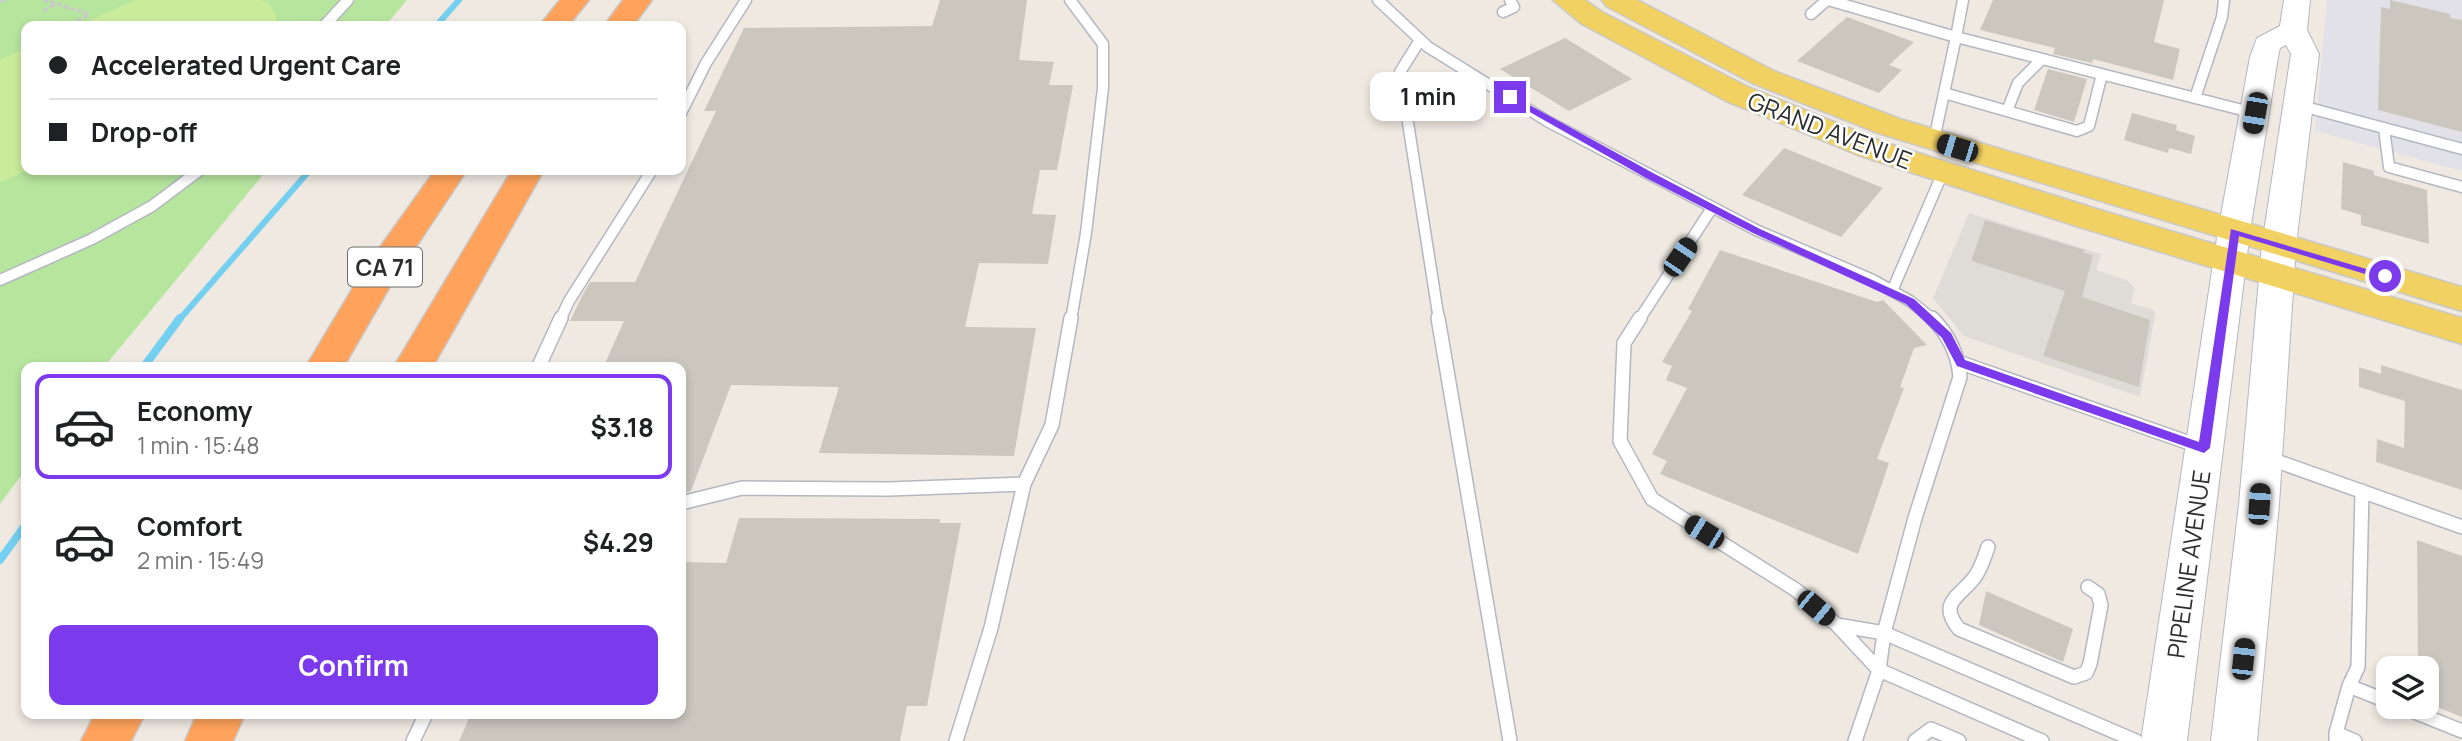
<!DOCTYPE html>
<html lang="en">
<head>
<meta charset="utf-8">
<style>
  body { margin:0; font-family:Manrope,sans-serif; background:#f6f6f6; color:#202124; height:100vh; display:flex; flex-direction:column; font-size:26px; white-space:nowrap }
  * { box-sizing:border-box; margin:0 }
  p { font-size:23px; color:#757577 }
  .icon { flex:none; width:38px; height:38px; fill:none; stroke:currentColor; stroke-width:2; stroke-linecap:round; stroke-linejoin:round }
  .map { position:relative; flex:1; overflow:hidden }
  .details { position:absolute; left:21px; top:362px; width:665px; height:357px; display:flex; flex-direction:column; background:#fff; border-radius:14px; box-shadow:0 4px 10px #0003 }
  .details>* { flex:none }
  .top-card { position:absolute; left:21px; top:21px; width:665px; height:154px; border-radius:14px; box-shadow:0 4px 10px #0003; display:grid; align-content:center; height:154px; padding:0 28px; background:#fff }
  .controls { position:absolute; left:2376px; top:656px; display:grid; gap:14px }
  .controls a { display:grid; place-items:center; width:63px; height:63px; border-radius:14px; background:#fff; box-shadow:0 4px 10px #0003; font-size:35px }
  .end { position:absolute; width:32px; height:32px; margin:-16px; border:9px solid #7c3aed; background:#fff; box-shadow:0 0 0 4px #fff }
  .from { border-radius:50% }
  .bubble { position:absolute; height:49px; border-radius:14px; background:#fff; box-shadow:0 4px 10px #0003; font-size:23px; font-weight:700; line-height:49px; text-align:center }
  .car { position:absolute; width:21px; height:42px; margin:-21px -10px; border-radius:9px; box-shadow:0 0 5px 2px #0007; background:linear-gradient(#222 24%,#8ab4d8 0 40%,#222 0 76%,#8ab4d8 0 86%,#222 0) }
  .top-card b { display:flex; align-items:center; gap:24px; height:66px; font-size:26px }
  .top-card b+b { border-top:2px solid #e0e0e0 }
  .top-card i { width:18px; height:18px; background:#202124 }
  ul { padding:12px 0 0; list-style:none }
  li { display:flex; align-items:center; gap:21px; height:105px; margin:0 14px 10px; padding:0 14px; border:4px solid transparent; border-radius:14px }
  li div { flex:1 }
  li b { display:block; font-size:26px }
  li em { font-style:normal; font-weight:700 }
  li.on { border-color:#7c3aed }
  li>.icon { width:63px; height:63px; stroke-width:1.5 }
  .button { display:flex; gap:14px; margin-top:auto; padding:14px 28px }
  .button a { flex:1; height:80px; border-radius:14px; background:#7c3aed; color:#fff; font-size:28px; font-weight:700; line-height:80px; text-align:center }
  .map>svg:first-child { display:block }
</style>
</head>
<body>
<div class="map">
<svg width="2462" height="741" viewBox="0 0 2462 741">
  <rect width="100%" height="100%" fill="#efe9e1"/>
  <path fill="#e3e1e8" d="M2327 0H2462V171L2315 131Z"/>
  <path fill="#b6e59e" d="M0 0H407L385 26H26V170H267L104 367 26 368V469L0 504Z"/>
  <path fill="#c9ec9a" d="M136 0H261L269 3 279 23 277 26H76Z
    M26 48 27 170 0 183V60Z"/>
  <path fill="#dfdcd8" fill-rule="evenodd" d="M1969 213 2101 254 2096 270 2126 280 2135 288 2131 303 2156 311 2140 397 1964 336 1933 298ZM1985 220 2085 250 2081 266 2089 269 2086 284 2050 286 1971 261Z"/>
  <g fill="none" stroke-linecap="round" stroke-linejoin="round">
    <path stroke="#75cff0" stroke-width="6" d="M436 26 459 0
      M179 320 310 170"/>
    <path stroke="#75cff0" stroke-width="8" d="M143 368 180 318
      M0 560 26 524"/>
  </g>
  <path fill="#cbc7bf" d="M940 0H1027L1019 60 1054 62 1049 85H1073L1057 170H1040L1032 214 1056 215 1048 264 979 263 965 327 1036 328 1014 456 819 453 839 387 731 385 691 491 681 494V368H603L624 321H570L582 296 590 282H635L716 111H704L744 28 932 26Z
    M1993 0H2164L2154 42 2180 49 2173 80 2093 59 2092 63 2053 54 2055 48 1980 30Z
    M2390 0 2450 14V18L2462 20V132L2378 110 2381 7 2390 9Z
    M1847 17 1914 42 1889 65 1902 70 1879 93 1797 61Z
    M1565 38 1632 79 1569 111 1500 69Z
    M2048 69 2087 79 2074 122 2034 110Z
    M2132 113 2177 125 2176 130 2195 136 2191 154 2169 148 2168 153 2124 140Z
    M1784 148 1883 188 1841 237 1742 195Z
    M2343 162 2374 171V175L2427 190 2429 244 2361 225V215L2341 209Z
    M1985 220 2085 250 2084 253 2093 255 2082 297 2150 320 2139 387 2043 356 2065 291 1971 261Z
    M1720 250 1877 302 1883 300 1927 345 1914 348 1900 387 1904 388 1877 459 1889 463 1858 554 1660 474 1667 461 1652 454 1687 388 1666 380 1672 366 1662 362 1692 311 1688 309Z
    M2381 365 2462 390V490L2376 462 2377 439 2404 448 2405 401 2359 387V367L2381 374Z
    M739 518 940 519V523H961L927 706H907L900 741H459L471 714H681V562L726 563Z
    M2417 540 2462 556V717L2427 703V668H2418Z
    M1986 591 2073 629 2063 662 1979 625Z"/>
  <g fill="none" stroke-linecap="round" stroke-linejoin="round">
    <defs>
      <path id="lane-far1" d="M1070 0 1103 44V88L1086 233 1071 320
        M1378 0 1428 47 1547 121 1756 230 1873 280 1910 301 1934 320
        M1828 0 1956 37 1934 140
        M1963 0 1956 37 2254 113
        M1503 12 1514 7 1510 0
        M1811 14 1827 0
        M324 26 348 0
        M1420 40 1400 72 1439 320
        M1944 93 2077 131 2089 126 2102 74
        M2195 98 2222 17 2224 0
        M2298 105 2462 149
        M2007 111 2018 83 2042 59
        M681 113 706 63 746 0
        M2384 128 2389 167 2462 187
        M0 280 92 239 152 206 200 170
        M1892 291 1943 172
        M560 320 569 301 652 170
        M1639 320 1712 208"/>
      <path id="lane" d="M1438 318 1510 741
        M1640 318 1624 343 1620 441 1652 499 1796 590 1837 625 1879 670 2042 741
        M1961 363 2201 447
        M538 368 561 318
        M2268 458 2462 527
        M681 503 742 488 889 489 1024 484 1052 425 1071 318
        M1988 547C1984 558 1981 569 1974 578 1958 598 1938 603 1959 629L2074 677 2086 673 2090 664 2101 605 2098 594 2088 587
        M1837 625 1884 633 2136 741
        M2349 686 2358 667 2362 491
        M2402 707 2462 731
        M2336 733 2349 686 2389 702
        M2336 740V733L2355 741
        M413 741 426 714
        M956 741 991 628 1024 484
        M1855 741 1879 670 1884 633 1915 518 1960 377C1958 353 1949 335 1932 318
        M1915 741 1931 729 1959 741"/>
      <path id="secondary" d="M2284 0H2310L2307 30 2319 54 2296 245 2279 504 2257 741H2211L2239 504 2262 245 2291 54 2286 45 2280 48 2278 57 2250 231 2187 741H2141L2218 231 2250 57 2257 38 2280 26Z"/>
      <path id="primary" d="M1553 0H1585L1602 12 1748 87 1883 142 2100 210 2462 318V344L2076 226 1861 156 1726 101 1582 24Z
        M1602 0H1637L1774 71 1900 119 2462 287V311L1878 133 1752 83 1606 6Z"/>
      <path id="highway" d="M560 0H589L568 26H539Z
        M623 0H652L633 26H604Z
        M435 170H467L392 283 343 368H305L363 271Z
        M512 170H544L432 368H393Z
        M95 714H145L131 741H81Z
        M197 714H245L233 741H185Z"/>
    </defs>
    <use href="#lane-far1" stroke="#b4b7c1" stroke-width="13"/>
    <use href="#lane" stroke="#b4b7c1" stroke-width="16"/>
    <use href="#secondary" stroke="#b4b7c1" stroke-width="2"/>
    <use href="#primary" stroke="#c9c9c9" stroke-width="3"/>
    <use href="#highway" stroke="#c9c9c9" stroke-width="3"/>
    <path stroke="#c9c9c9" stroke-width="3.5" stroke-dasharray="4.5 2.5" stroke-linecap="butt" d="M44 0 89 14 72 24
      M0 1 8 0
      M44 11 55 4"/>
    <use href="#lane-far1" stroke="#fff" stroke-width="10"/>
    <use href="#lane" stroke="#fff" stroke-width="13"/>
    <use href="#secondary" fill="#fff" fill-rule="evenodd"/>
    <use href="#primary" fill="#f2d163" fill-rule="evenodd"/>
    <use href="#highway" fill="#ffa35c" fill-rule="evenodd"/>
  </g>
  <path fill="#7c3aed" d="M1507 96H1513L1653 173 1760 229 1914 299 1951 333 1965 360 2199 442 2231 229 2390 276 2385 280 2239 236 2210 448 2204 453 1957 366 1942 338 1906 304 1753 233 1646 178 1507 99Z"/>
  <g text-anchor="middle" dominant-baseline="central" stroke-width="5" stroke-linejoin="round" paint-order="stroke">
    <rect fill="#fff" stroke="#6d6d6d" stroke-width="2" x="348" y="247.5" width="74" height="39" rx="5"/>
    <g font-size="23" font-weight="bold" fill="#2e2e2e">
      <text x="385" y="267">CA 71</text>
    </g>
    <g font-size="24" fill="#2e2e2e" stroke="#fff">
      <text transform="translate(1830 130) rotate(21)">GRAND AVENUE</text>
      <text transform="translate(2188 564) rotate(-82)">PIPELINE AVENUE</text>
    </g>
  </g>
</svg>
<div class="controls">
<a><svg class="icon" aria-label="layers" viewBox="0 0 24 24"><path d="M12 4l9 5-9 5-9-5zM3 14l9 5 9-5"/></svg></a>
</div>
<i class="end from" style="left:2385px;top:276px"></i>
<i class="end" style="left:1510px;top:97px"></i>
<div class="bubble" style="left:1370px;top:72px;width:116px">1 min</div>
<i class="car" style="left:2255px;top:113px;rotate:190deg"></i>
<i class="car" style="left:1957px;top:148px;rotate:287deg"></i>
<i class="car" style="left:1680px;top:257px;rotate:34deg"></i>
<i class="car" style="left:2259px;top:504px;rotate:4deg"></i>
<i class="car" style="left:1704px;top:532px;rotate:302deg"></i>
<i class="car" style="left:1816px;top:608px;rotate:130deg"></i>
<i class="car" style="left:2243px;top:659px;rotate:6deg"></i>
<div class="top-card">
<b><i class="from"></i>Accelerated Urgent Care</b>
<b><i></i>Drop-off</b>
</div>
<section class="details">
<ul>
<li class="on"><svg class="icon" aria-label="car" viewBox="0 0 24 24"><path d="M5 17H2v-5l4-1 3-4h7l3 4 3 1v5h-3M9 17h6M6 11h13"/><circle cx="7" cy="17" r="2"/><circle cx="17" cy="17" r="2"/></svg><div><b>Economy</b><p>1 min · 15:48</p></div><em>$3.18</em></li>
<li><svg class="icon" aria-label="car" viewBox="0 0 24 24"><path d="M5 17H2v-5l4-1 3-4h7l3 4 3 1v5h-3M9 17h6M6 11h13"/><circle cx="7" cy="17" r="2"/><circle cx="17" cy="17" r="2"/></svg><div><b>Comfort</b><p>2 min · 15:49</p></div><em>$4.29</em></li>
</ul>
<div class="button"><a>Confirm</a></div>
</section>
</div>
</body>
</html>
